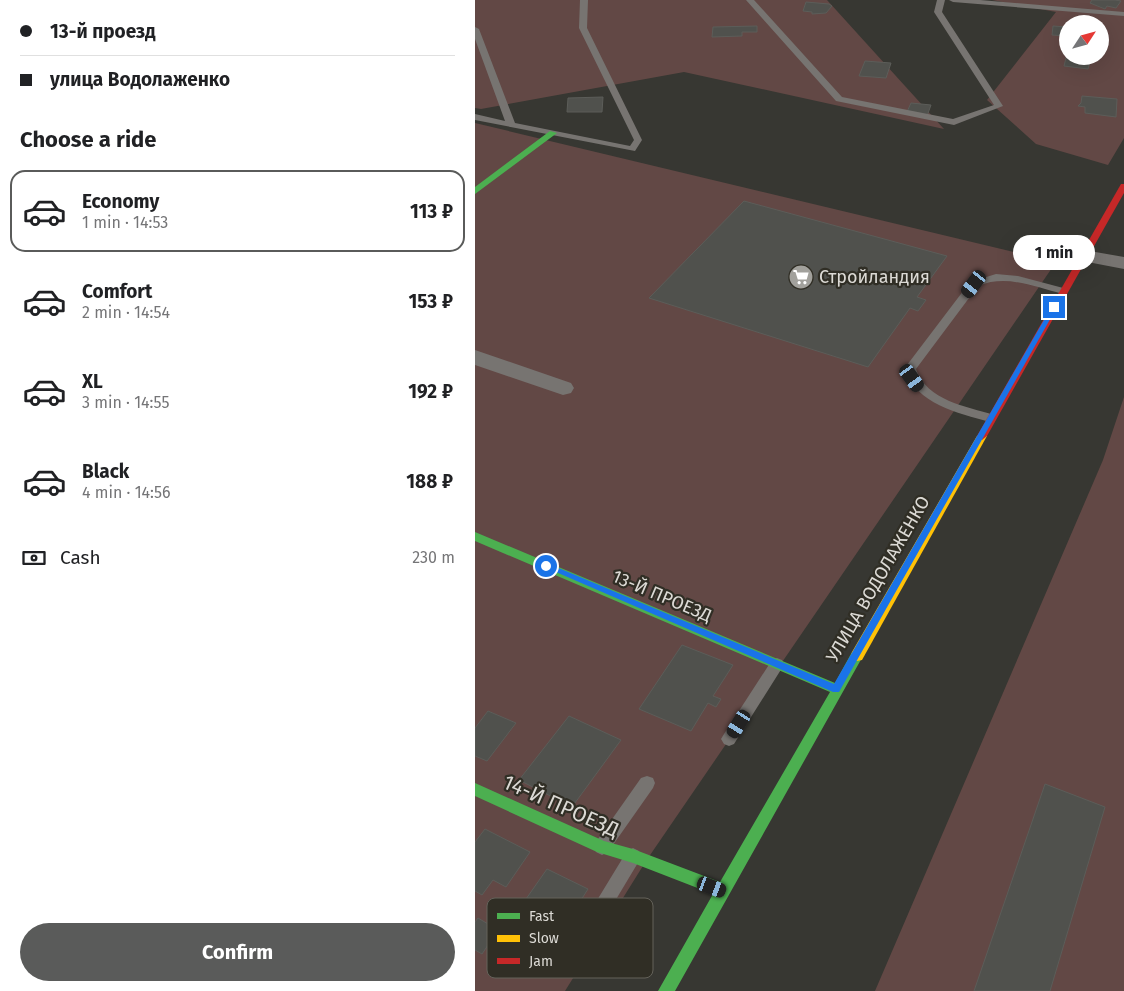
<!DOCTYPE html>
<html lang="en">
<head>
<meta charset="utf-8">
<style>
  body { margin:0; font-family:"Fira Sans",sans-serif; background:#f2f2f2; color:#202124; height:100vh; display:flex; flex-direction:column; font-size:19px; white-space:nowrap }
  * { box-sizing:border-box; margin:0 }
  p { font-size:16px; color:#757577 }
  .icon { flex:none; width:28px; height:28px; fill:none; stroke:currentColor; stroke-width:2; stroke-linecap:round; stroke-linejoin:round }
  .map { position:relative; flex:1; overflow:hidden }
  .side { display:flex; flex-direction:column; background:#fff; width:475px }
  .side>* { flex:none }
  .guide { display:grid; align-content:center; height:110px; padding:0 20px; background:#fff }
  .needle { width:32px; rotate:54deg }
  .controls { position:absolute; left:584px; top:15px; display:grid; gap:10px }
  .controls a { display:grid; place-items:center; width:50px; height:50px; border-radius:50%; background:#fff; box-shadow:0 5px 20px #0002; font-size:25px }
  .end { position:absolute; width:22px; height:22px; margin:-11px; border:6px solid #1a73e8; background:#fff; box-shadow:0 0 0 2px #fff }
  .from { border-radius:50% }
  .bubble { position:absolute; height:35px; border-radius:18px; background:#fff; box-shadow:0 5px 20px #0002; font-size:16px; font-weight:700; line-height:35px; text-align:center }
  .car { position:absolute; width:15px; height:30px; margin:-15px -8px; border-radius:6px; box-shadow:0 0 4px 1px #0007; background:linear-gradient(#222 24%,#8ab4d8 0 40%,#222 0 76%,#8ab4d8 0 86%,#222 0) }
  .guide b { display:flex; align-items:center; gap:18px; height:48px; font-size:19px }
  .guide b+b { border-top:1px solid #e0e0e0 }
  .guide i { width:12px; height:12px; background:#202124 }
  ul { padding:0; list-style:none }
  li { display:flex; align-items:center; gap:15px; height:82px; margin:0 10px 8px; padding:0 10px; border:2px solid transparent; border-radius:15px }
  li div { flex:1 }
  li b { display:block; font-size:19px }
  li em { font-style:normal; font-weight:700 }
  li.selected { border-color:#5a5b5a }
  li>.icon { width:45px; height:45px; stroke-width:1.5 }
  h2 { padding:0 20px; font-size:22px; line-height:60px }
  .pay { display:flex; align-items:center; gap:12px; height:55px; padding:0 20px; font-size:19px }
  .pay p { margin-inline-start:auto }
  .primary-button { display:flex; gap:10px; margin-top:auto; padding:10px 20px }
  .primary-button a { flex:1; height:58px; border-radius:30px; background:#5a5b5a; color:#fff; font-size:20px; font-weight:700; line-height:58px; text-align:center }
  main { display:flex; flex:1; min-height:0 }
  .map>svg:first-child { display:block }
</style>
</head>
<body>
<main>
<section class="side">
<div class="guide">
<b><i class="from"></i>13-й проезд</b>
<b><i></i>улица Водолаженко</b>
</div>
<h2>Choose a ride</h2>
<ul>
<li class="selected"><svg class="icon" aria-label="car" viewBox="0 0 24 24"><path d="M5 17H2v-5l4-1 3-4h7l3 4 3 1v5h-3M9 17h6M6 11h13"/><circle cx="7" cy="17" r="2"/><circle cx="17" cy="17" r="2"/></svg><div><b>Economy</b><p>1 min · 14:53</p></div><em>113 ₽</em></li>
<li><svg class="icon" aria-label="car" viewBox="0 0 24 24"><path d="M5 17H2v-5l4-1 3-4h7l3 4 3 1v5h-3M9 17h6M6 11h13"/><circle cx="7" cy="17" r="2"/><circle cx="17" cy="17" r="2"/></svg><div><b>Comfort</b><p>2 min · 14:54</p></div><em>153 ₽</em></li>
<li><svg class="icon" aria-label="car" viewBox="0 0 24 24"><path d="M5 17H2v-5l4-1 3-4h7l3 4 3 1v5h-3M9 17h6M6 11h13"/><circle cx="7" cy="17" r="2"/><circle cx="17" cy="17" r="2"/></svg><div><b>XL</b><p>3 min · 14:55</p></div><em>192 ₽</em></li>
<li><svg class="icon" aria-label="car" viewBox="0 0 24 24"><path d="M5 17H2v-5l4-1 3-4h7l3 4 3 1v5h-3M9 17h6M6 11h13"/><circle cx="7" cy="17" r="2"/><circle cx="17" cy="17" r="2"/></svg><div><b>Black</b><p>4 min · 14:56</p></div><em>188 ₽</em></li>
</ul>
<div class="pay"><svg class="icon" aria-label="cash" viewBox="0 0 24 24"><path d="M3 7h18v10H3z"/><circle cx="12" cy="12" r="2"/></svg>Cash<p>230 m</p></div>
<div class="primary-button"><a>Confirm</a></div>
</section>
<div class="map">
<svg width="649" height="991" viewBox="0 0 649 991">
  <rect width="100%" height="100%" fill="#373732"/>
  <path fill="#624845" fill-rule="evenodd" d="M0 0H352L469 129 209 72 6 109 0 108Z
    M517 0H649V138L633 165 561 144 512 100 581 12ZM592 24H625V56H592Z
    M0 123 581 262 171 861 90 991H0Z
    M649 397V991H400L628 460Z"/>
  <path fill="#50514d" stroke="#5c5d59" d="M617 0H640L646 1 641 8 632 6 630 9 615 3Z
    M331 2 354 4 357 6 351 13 337 14V12L328 11Z
    M282 26V32H267V36L237 37 238 27Z
    M578 26 592 27V36L577 35Z
    M591 58 615 61 613 69 589 66Z
    M390 61 416 63 411 78 384 76Z
    M607 96 642 99 641 117 610 113V107L603 106 606 103Z
    M128 97 127 112H92L93 98Z
    M436 103 456 105 452 116 431 114Z
    M269 201 472 256 442 297 451 300 443 311 435 308 393 367 174 298Z
    M207 645 258 665 238 696 246 699 241 707 233 703 216 731 164 709Z
    M13 711 41 723 12 761 0 756V728Z
    M94 716 146 740 97 807 44 780Z
    M570 784 630 807 575 991H499Z
    M10 829 55 852 31 887 18 880 7 895 0 891V842Z
    M72 869 113 889 80 941 37 919Z
    M3 918 23 930 7 954 0 950V922Z"/>
  <g fill="none" stroke-linecap="round" stroke-linejoin="round">
    <path fill="#777471" fill-rule="evenodd" d="M105 0H113L112 28 167 140 160 151 0 120V114L30 121 0 39V27L4 29 40 123 155 146 159 140 104 28Z
      M271 0H279L367 97 478 119 519 105 459 12 462 0H470L467 12 528 106 479 125 361 101Z
      M474 0H505L649 12V16L478 2Z
      M521 274 543 276 592 289 593 291 588 294C559 287 532 274 503 286L441 369C452 401 491 406 519 415L521 418 519 421 515 422C482 413 442 404 429 369L495 282Z
      M302 658 307 660 309 664 307 668 259 744 254 746 249 744 246 739 249 734 297 660Z
      M172 776 178 778 180 783 178 788 133 852 127 855 121 852 119 847 121 842 166 778Z
      M158 848 164 851 166 856 164 861 97 973 91 976 85 973 82 967 85 961 152 851Z"/>
    <path fill="#777471" fill-rule="evenodd" d="M609 250 649 257V269L602 260 599 256 602 252Z
      M0 350 96 383 99 388 96 393 88 395 0 365Z"/>
    <path fill="#4caf50" fill-rule="evenodd" d="M75 131 82 133 0 194V187Z
      M0 532 360 683 377 652 382 651 387 652 388 656 200 991H183L238 894 158 863 122 852 0 796V783L129 841 158 849 245 882 355 692 0 541Z"/>
    <path fill="#ffc107" fill-rule="evenodd" d="M507 432 512 436 387 660 382 661 377 660 376 656 377 652 502 436Z"/>
    <path fill="#c62828" fill-rule="evenodd" d="M646 184H649V193L512 436 507 440 503 439 502 436Z"/>
  </g>
  <path fill="#1a73e8" d="M577 306 582 307 364 692H358L67 566 68 564H74L359 684Z"/>
  <defs>
    <symbol id="supermarket-disc" viewBox="-11 -11 22 22"><circle r="9.5" fill="#a2a19c" stroke="#302e25"/><path d="M-6-5.5h2.5l.6 2H6L4.5 2H-2.5L-4.4-4H-6ZM-1.5 3.2a1.3 1.3 0 1 0 .1 0ZM3 3.2a1.3 1.3 0 1 0 .1 0Z" fill="#fff"/></symbol>
  </defs>
  <g fill-rule="evenodd">
    <use href="#supermarket-disc" x="312" y="263" width="28" height="28"/>
  </g>
  <g text-anchor="middle" dominant-baseline="central" stroke-width="4.5" stroke-linejoin="round" paint-order="stroke">
    <g font-size="18" fill="#dcdad5" stroke="#302e25" text-anchor="start">
      <text x="344" y="277">Стройландия</text>
    </g>
    <g font-size="18" fill="#dcdad5" stroke="#302e25">
      <text transform="translate(403 579) rotate(-60)">УЛИЦА ВОДОЛАЖЕНКО</text>
      <text transform="translate(187 596) rotate(23)">13-Й ПРОЕЗД</text>
    </g>
    <g font-size="21" fill="#dcdad5" stroke="#302e25">
      <text transform="translate(86 806) rotate(24)">14-Й ПРОЕЗД</text>
    </g>
  </g>
  <rect x="12" y="898" width="166" height="80" rx="8" fill="#302e25" stroke="#64625a" stroke-width="1"/>
  <rect x="22" y="913" width="23" height="6" fill="#4caf50"/>
  <rect x="22" y="935" width="23" height="7" fill="#ffc107"/>
  <rect x="22" y="958" width="23" height="6" fill="#c62828"/>
  <g font-size="14" fill="#dcdad5">
    <text x="54" y="921">Fast</text>
    <text x="54" y="943">Slow</text>
    <text x="54" y="966">Jam</text>
  </g>
</svg>
<div class="controls">
<a><svg class="needle" viewBox="-14 -14 28 28"><path d="M0-13l5 13h-10z" fill="#e53935"/><path d="M0 13l5-13h-10z" fill="#757577"/></svg></a>
</div>
<i class="end from" style="left:71px;top:566px"></i>
<i class="end" style="left:579px;top:307px"></i>
<div class="bubble" style="left:538px;top:235px;width:82px">1 min</div>
<i class="car" style="left:499px;top:284px;rotate:217deg"></i>
<i class="car" style="left:437px;top:378px;rotate:144deg"></i>
<i class="car" style="left:264px;top:724px;rotate:212deg"></i>
<i class="car" style="left:237px;top:887px;rotate:111deg"></i>
</div>
</main>
</body>
</html>
